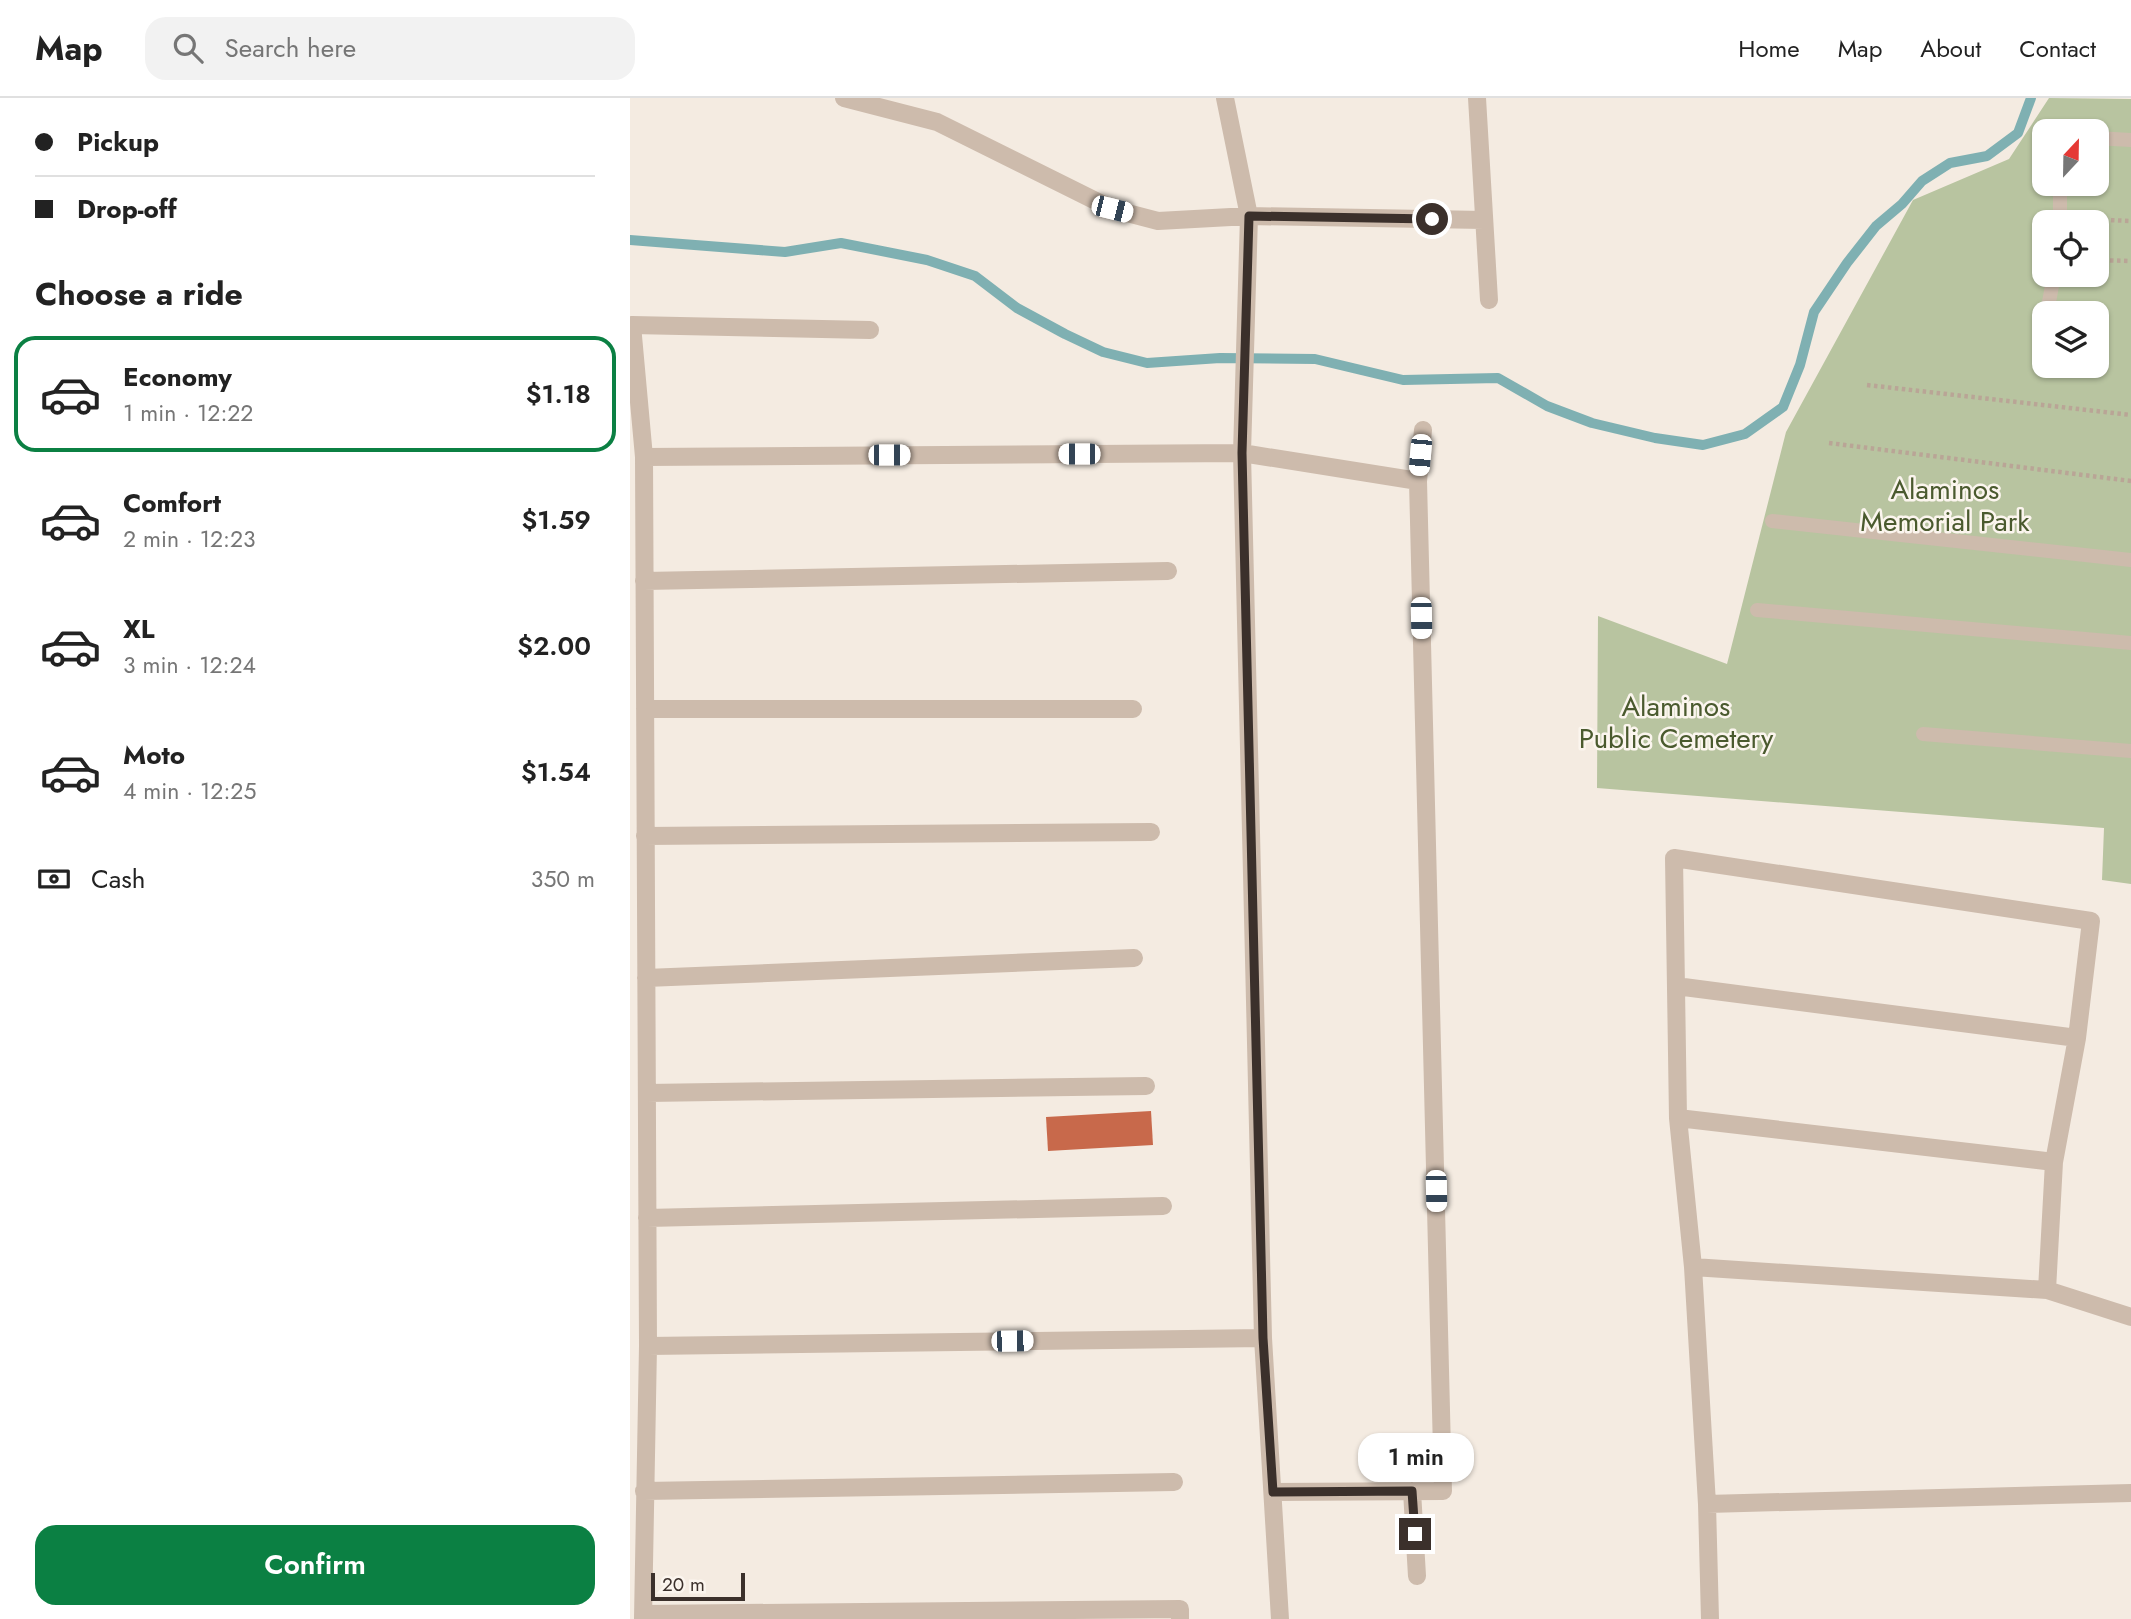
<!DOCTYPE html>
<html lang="en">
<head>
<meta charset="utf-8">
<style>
  body { margin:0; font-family:Jost,sans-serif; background:#f2f2f2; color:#222; height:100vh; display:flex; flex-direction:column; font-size:26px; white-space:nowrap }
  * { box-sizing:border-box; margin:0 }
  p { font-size:23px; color:#767676 }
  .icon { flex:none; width:38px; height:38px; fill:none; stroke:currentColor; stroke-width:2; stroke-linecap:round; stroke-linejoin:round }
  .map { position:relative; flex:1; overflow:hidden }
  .drawer { display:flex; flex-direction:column; background:#fff; width:630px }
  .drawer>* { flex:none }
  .banner { display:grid; align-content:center; height:154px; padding:0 35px; background:#fff }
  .needle { width:46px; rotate:22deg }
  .fabs { position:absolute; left:1402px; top:21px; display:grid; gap:14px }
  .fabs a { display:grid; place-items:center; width:77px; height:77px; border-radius:14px; background:#fff; box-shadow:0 2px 5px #0004; font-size:35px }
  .scale { position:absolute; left:21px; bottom:18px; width:94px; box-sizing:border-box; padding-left:7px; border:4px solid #3b302b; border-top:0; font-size:19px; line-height:24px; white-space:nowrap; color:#3b302b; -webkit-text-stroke:5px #fbf5ee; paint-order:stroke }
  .end { position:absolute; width:32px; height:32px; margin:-16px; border:9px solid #3b302b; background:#fff; box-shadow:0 0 0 4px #fff }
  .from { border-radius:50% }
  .bubble { position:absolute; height:49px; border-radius:21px; background:#fff; box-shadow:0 2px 5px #0004; font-size:23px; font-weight:600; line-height:49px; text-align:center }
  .car { position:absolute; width:21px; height:42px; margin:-21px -10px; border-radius:9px; box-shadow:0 0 5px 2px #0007; background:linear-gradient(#fff 24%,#345 0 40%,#fff 0 76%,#345 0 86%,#fff 0) }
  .banner b { display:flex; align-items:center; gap:24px; height:66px; font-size:26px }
  .banner b+b { border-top:2px solid #e0e0e0 }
  .banner i { width:18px; height:18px; background:#222 }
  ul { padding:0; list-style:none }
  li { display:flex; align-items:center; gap:21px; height:116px; margin:0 14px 10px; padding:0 21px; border:4px solid transparent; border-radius:21px }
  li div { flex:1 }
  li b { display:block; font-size:26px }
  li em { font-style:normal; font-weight:600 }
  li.selected { border-color:#0b8043 }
  li>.icon { width:63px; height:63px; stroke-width:1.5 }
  h2 { padding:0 35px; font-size:32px; line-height:84px }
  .pay { display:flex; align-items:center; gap:18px; height:77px; padding:0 35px; font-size:26px }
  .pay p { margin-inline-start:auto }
  .cta { display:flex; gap:14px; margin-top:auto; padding:14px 35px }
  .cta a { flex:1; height:80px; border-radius:21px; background:#0b8043; color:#fff; font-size:28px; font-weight:600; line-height:80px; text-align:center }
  header { display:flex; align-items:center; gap:42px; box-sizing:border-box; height:98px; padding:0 35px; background:#fff; border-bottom:2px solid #e0e0e0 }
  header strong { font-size:33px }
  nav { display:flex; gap:38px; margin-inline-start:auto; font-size:24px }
  .search { width:490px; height:63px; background:#f2f2f2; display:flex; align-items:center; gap:18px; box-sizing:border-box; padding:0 24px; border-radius:21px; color:#767676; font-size:26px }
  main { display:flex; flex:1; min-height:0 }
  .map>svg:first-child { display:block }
</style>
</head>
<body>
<header>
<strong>Map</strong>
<div class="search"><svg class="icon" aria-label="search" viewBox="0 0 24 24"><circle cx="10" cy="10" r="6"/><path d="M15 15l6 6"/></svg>Search here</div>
<nav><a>Home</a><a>Map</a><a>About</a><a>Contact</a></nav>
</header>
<main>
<section class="drawer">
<div class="banner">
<b><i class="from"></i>Pickup</b>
<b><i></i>Drop-off</b>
</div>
<h2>Choose a ride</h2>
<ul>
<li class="selected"><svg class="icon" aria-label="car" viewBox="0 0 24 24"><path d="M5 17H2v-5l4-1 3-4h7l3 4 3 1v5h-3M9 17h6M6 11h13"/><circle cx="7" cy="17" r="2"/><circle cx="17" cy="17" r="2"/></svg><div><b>Economy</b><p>1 min · 12:22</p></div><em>$1.18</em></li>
<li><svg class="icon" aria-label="car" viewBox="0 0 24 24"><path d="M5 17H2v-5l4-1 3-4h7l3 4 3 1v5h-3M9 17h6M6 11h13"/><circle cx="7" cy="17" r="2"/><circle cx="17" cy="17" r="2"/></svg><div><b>Comfort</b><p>2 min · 12:23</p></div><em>$1.59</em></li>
<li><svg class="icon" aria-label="car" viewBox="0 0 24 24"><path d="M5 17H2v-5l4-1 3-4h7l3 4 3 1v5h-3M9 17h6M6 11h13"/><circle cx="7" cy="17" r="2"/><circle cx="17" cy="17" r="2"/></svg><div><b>XL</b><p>3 min · 12:24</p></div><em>$2.00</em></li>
<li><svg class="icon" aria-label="car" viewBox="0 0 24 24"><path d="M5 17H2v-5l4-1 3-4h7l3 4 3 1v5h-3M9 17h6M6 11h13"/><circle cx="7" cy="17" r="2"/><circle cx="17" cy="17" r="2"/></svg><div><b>Moto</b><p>4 min · 12:25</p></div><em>$1.54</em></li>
</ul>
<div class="pay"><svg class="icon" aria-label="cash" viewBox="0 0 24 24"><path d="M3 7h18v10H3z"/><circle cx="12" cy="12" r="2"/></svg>Cash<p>350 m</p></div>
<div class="cta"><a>Confirm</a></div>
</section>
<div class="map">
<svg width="1501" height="1521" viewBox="0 0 1501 1521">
  <rect width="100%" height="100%" fill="#f4ebe1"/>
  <path fill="#b8c4a0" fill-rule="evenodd" d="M1419 0 1501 1V786L1472 782 1474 730 967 690 968 518 1097 566 1156 334 1283 102 1379 61ZM1414 33H1466V86H1414ZM1414 124H1466V177H1414ZM1414 215H1466V268H1414Z"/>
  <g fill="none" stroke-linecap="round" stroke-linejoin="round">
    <path stroke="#7fb0b2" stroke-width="10" d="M0 142 155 154 211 145 297 162 345 178 387 210 435 236 473 254 517 265 590 260 685 261 773 282 868 280 917 308 962 325 1025 340 1073 347 1115 336 1153 309 1170 267 1184 214 1217 165 1246 128 1272 106 1292 83 1320 65 1357 58 1388 35 1401 0"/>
  </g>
  <path fill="#c8694b" d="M521 1013 523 1047 418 1053 416 1019Z"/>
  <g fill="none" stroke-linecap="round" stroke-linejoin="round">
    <path stroke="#b9a596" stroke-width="4.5" stroke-dasharray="3.5 3.5" stroke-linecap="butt" d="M1453 121 1501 123
      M1466 162 1501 163
      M1237 287 1501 317
      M1199 345 1501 383"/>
    <path stroke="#cdbbac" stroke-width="14" d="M1466 40 1501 42
      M1430 124V86
      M1417 215 1424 177
      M1413 245 1414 237
      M1142 423 1501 462
      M1127 512 1501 545
      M1293 636 1501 653"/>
    <path stroke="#cdbbac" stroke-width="18" d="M214 0 307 24 482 111 528 123 619 118 854 122
      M595 0 619 118 612 355 633 1240 650 1521
      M847 0 859 202
      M14 359 612 355 788 383
      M14 483 538 473
      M15 611H503
      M15 738 521 734
      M16 880 504 860
      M1046 888 1447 940
      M17 995 516 988
      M1048 1020 1424 1064
      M17 1120 533 1108
      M1063 1169 1417 1192 1501 1219
      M18 1248 633 1240
      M14 1393 544 1384
      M782 1393 787 1478
      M643 1394 813 1393 788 383 793 332
      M1077 1406 1501 1395
      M13 1516 550 1511V1521
      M13 1521 18 1248 14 359 2 227 240 232
      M1080 1521 1077 1406 1063 1169 1048 1020 1044 760 1461 823 1447 940 1424 1064 1417 1192"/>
  </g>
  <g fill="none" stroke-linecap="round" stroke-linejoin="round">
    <path stroke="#3b302b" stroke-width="9" d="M785 1436 782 1393 643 1394 633 1240 612 355 619 118 802 121"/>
  </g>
  <g text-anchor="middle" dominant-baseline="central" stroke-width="5" stroke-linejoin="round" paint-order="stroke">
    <g font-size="28" fill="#4a5a2e" stroke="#fbf5ee">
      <text x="1315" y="391">Alaminos<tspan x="1315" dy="32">Memorial Park</tspan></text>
      <text x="1046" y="608">Alaminos<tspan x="1046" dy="32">Public Cemetery</tspan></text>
    </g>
  </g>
</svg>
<div class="fabs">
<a><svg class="needle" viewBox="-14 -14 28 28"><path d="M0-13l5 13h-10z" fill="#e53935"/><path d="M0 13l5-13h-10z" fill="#767676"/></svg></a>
<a><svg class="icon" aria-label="locate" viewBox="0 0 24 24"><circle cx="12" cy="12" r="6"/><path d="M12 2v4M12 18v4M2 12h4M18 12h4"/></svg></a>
<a><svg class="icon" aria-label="layers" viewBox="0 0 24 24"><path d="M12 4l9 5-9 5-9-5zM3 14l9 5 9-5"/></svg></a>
</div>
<div class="scale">20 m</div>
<i class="end from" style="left:802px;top:121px"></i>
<i class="end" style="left:785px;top:1436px"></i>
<div class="bubble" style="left:728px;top:1335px;width:116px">1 min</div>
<i class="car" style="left:482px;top:111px;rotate:104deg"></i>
<i class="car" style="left:449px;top:356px;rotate:270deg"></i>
<i class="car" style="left:259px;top:357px;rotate:90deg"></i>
<i class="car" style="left:790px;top:357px;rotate:185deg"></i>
<i class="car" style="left:791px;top:520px;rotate:179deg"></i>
<i class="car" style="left:806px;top:1093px;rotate:179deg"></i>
<i class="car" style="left:382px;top:1243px;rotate:89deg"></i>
</div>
</main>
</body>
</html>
